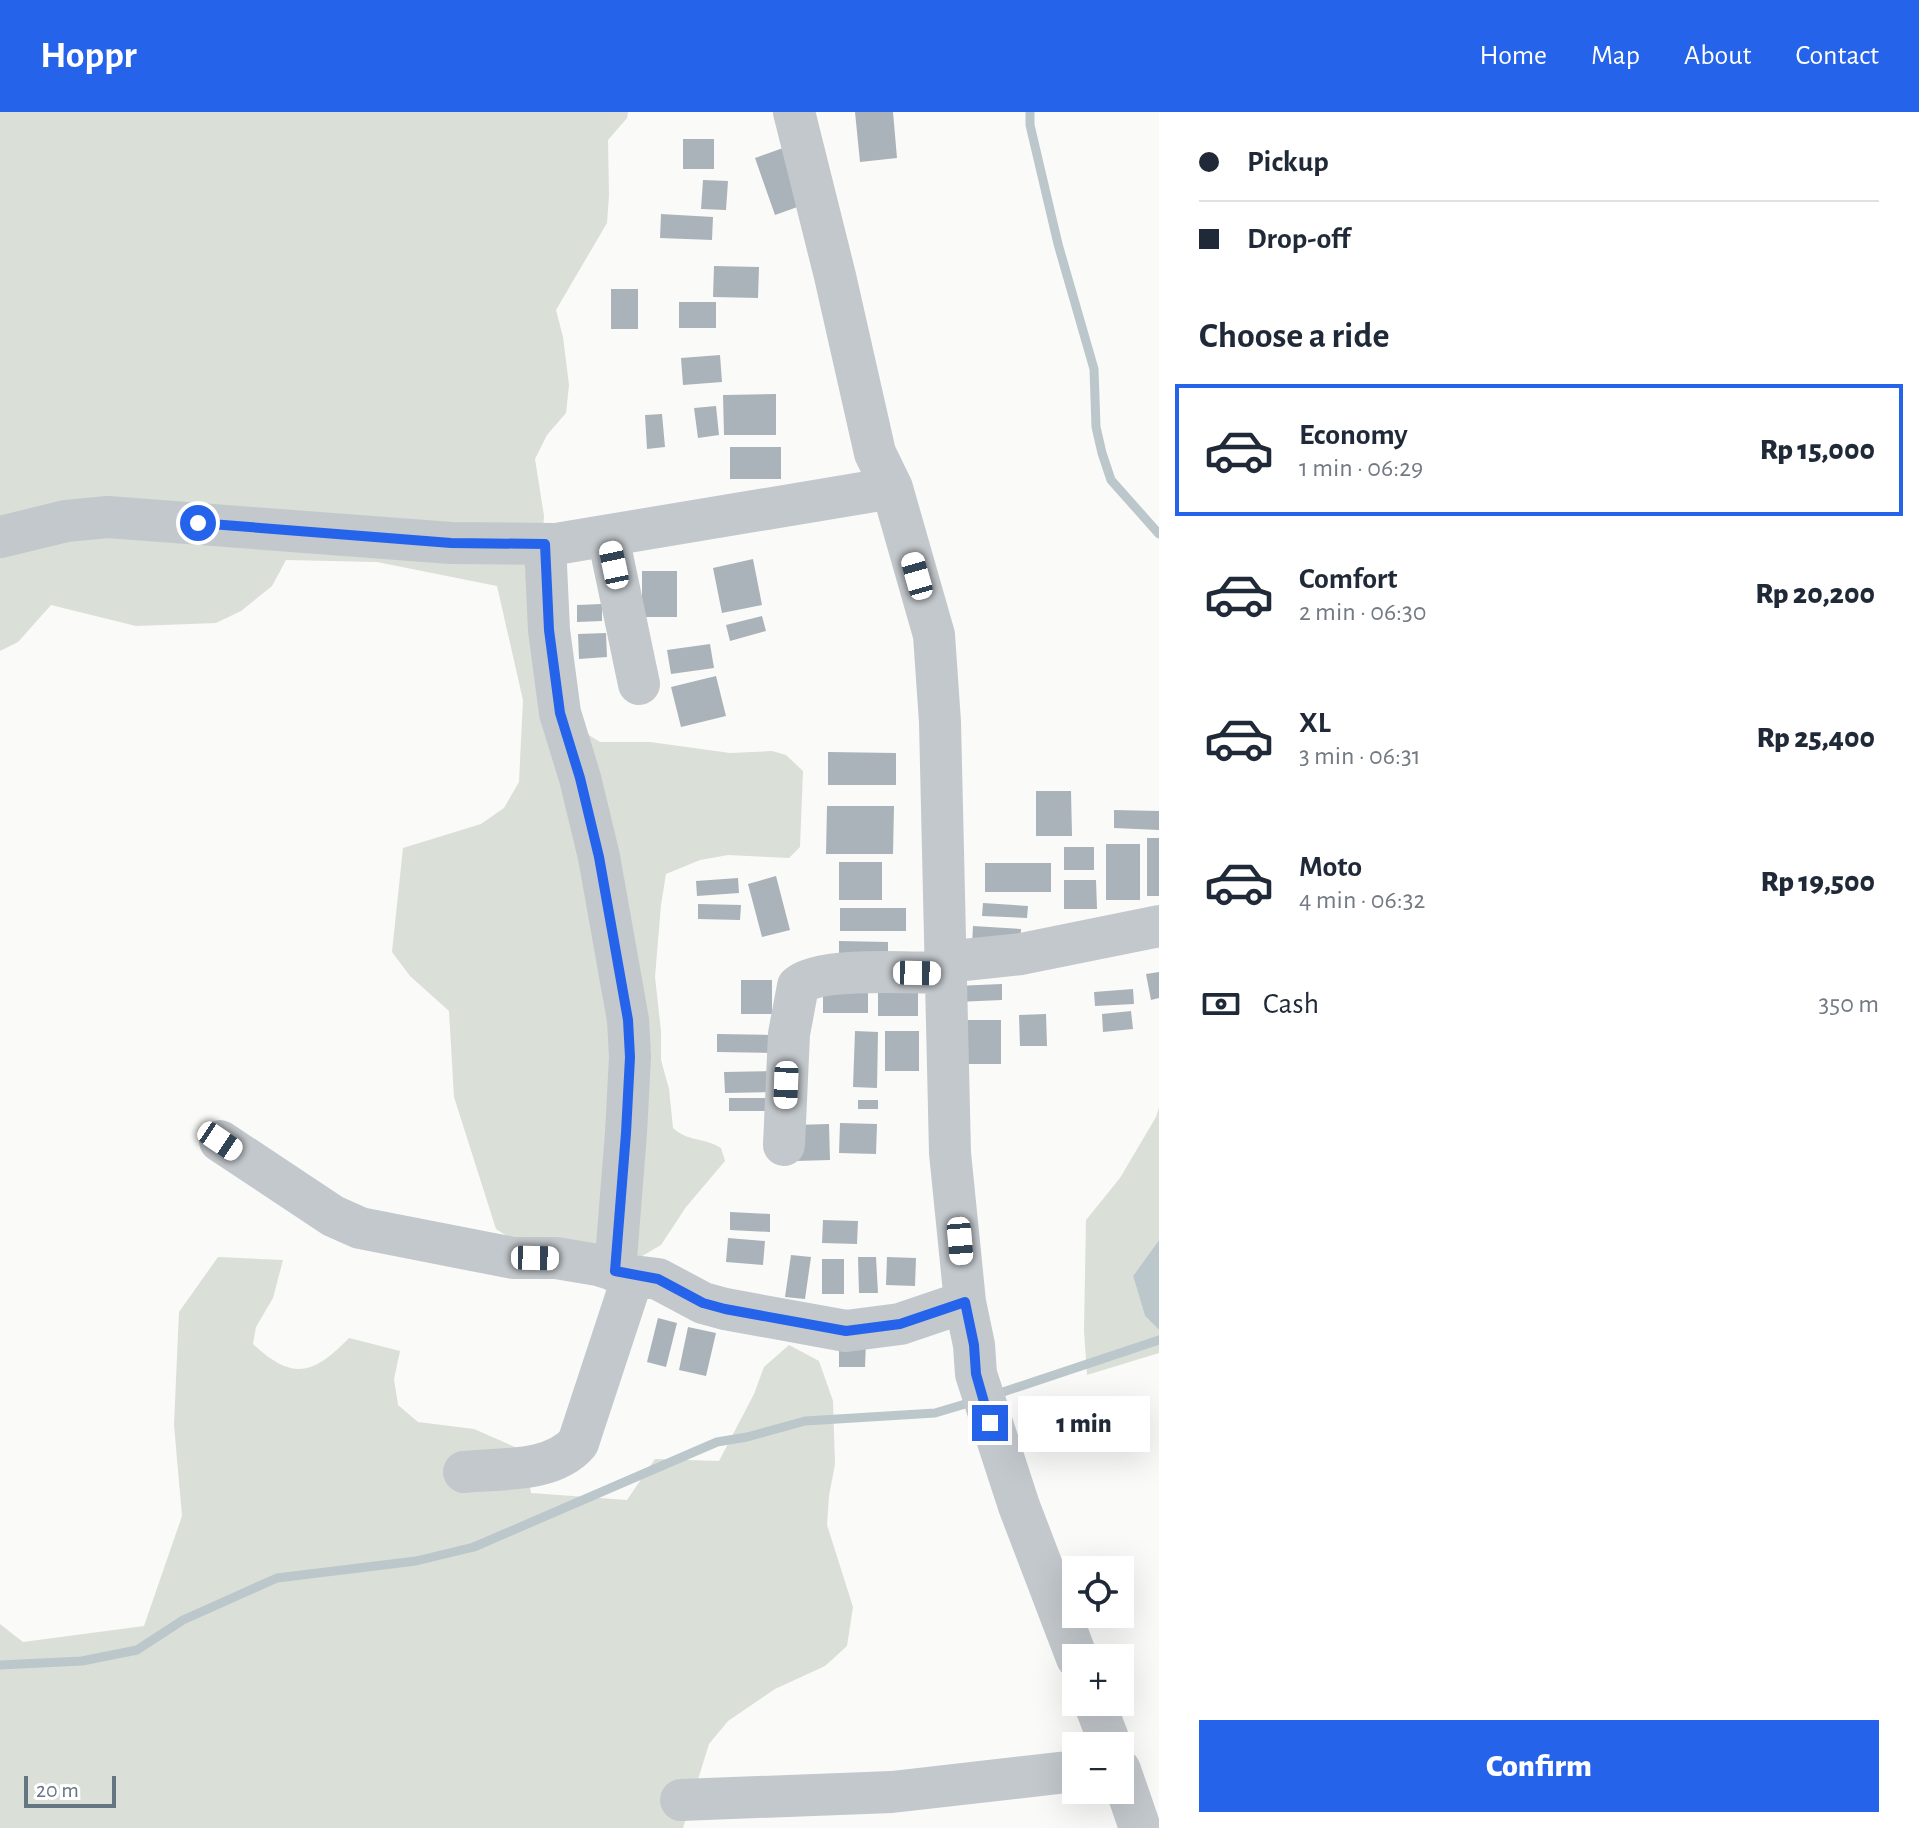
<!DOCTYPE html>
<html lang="en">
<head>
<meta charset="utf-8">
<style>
  body { margin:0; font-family:"Alegreya Sans",sans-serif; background:#f2f2f3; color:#1f2937; height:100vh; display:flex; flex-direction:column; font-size:30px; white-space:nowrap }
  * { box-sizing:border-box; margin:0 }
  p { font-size:26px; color:#747a83 }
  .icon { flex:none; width:44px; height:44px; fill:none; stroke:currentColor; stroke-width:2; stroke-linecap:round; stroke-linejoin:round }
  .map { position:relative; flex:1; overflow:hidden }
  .drawer { display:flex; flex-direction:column; background:#fff; width:760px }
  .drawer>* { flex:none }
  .guide { display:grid; align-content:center; height:176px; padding:0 40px; background:#fff }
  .controls { position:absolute; left:1062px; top:1444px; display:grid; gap:16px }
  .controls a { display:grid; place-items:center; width:72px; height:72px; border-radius:0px; background:#fff; box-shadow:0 8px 32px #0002; font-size:40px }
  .scale { position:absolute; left:24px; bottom:20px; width:92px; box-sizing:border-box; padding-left:8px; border:4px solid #657683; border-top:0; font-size:22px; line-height:28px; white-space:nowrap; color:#657683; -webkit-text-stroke:6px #fff; paint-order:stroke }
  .end { position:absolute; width:36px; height:36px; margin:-18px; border:10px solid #2563eb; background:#fff; box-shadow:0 0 0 4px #fff }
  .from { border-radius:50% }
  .bubble { position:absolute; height:56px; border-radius:0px; background:#fff; box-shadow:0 8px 32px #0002; font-size:26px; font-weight:800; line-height:56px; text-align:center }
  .car { position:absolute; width:24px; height:48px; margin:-24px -12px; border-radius:10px; box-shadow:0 0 6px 2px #0007; background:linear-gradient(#fff 24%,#345 0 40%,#fff 0 76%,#345 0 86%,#fff 0) }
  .guide b { display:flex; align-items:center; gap:28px; height:76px; font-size:30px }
  .guide b+b { border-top:2px solid #e0e1e3 }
  .guide i { width:20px; height:20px; background:#1f2937 }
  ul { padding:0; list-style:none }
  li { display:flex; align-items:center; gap:24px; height:132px; margin:0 16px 12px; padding:0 24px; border:4px solid transparent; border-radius:0px }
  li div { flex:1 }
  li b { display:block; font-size:30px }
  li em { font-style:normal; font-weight:800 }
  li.active { border-color:#2563eb }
  li>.icon { width:72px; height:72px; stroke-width:1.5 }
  h2 { padding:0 40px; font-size:36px; line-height:96px }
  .pay { display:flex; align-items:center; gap:20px; height:88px; padding:0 40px; font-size:30px }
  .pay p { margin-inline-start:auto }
  .action { display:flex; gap:16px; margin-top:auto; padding:16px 40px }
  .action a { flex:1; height:92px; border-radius:0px; background:#2563eb; color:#fff; font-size:32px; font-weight:800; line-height:92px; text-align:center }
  header { display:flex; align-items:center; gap:48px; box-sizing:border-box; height:112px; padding:0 40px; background:#2563eb; color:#fff }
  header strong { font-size:38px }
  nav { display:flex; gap:44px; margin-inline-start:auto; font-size:28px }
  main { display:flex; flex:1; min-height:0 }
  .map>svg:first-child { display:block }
</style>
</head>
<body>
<header>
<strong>Hoppr</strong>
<nav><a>Home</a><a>Map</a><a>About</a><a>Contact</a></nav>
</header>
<main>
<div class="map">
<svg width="1159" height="1716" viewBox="0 0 1159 1716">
  <rect width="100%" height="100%" fill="#fafaf8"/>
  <path fill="#dadfd7" d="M0 0H628L627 6 608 28 609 83 607 111 556 198 563 225 569 273 566 301 547 323 535 347 544 404 538 486 576 615 600 630H650L730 641 772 639 786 643 803 659 800 735 789 746 728 743 700 748 666 762 661 793 655 865 661 919V948L669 977 673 1016C688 1030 703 1025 721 1036L725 1049 686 1095 661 1133 637 1147 518 1131 496 1117 454 985 449 899 410 864 392 840 403 736 481 712 504 696 519 670 523 588 497 474 377 450 286 448 272 474 241 499 216 511 136 514 51 493 18 530 0 539Z
    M1159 996V1128L1133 1164 1145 1204 1159 1218V1241L1087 1263 1084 1218 1086 1108 1120 1066 1156 1005Z
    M218 1145 283 1148 273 1186 256 1215 253 1232C293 1269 313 1263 349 1226L400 1239 394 1267 398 1293 418 1310 474 1317 524 1339 531 1381 627 1388 655 1347 719 1349 754 1282 764 1255 789 1233 819 1249 833 1289 835 1352 829 1384 827 1413 853 1495 847 1534 825 1554 775 1577 728 1609 709 1632 683 1716H0V1512L23 1530 144 1514 182 1404 174 1313 179 1200Z"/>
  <path fill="#bbc7cb" d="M1159 1128V1218L1145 1204 1133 1164Z"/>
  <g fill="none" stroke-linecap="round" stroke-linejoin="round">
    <path stroke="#bbc7cb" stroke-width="9" d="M1030 0V13L1058 132 1094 257 1096 315 1102 341 1111 368 1159 422
      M994 1283 1159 1228
      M0 1553 82 1549 137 1538 183 1508 277 1466 416 1449 474 1435 717 1330 747 1325 805 1309 935 1301 972 1290"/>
  </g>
  <path fill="#aab3b9" d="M855 0H893L897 46 860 50Z
    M683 27H714V57H683Z
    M783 36 803 93 775 103 755 46Z
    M703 68 728 69 726 98 701 97Z
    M661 102 713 105 712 128 660 126Z
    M714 154 759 155 758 186 713 185Z
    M611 177H638V217H611Z
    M679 190H716V216H679Z
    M720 243 722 270 683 273 681 246Z
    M776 282V323H724L723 283Z
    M716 294 719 323 698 326 694 296Z
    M662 302 665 335 647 337 645 303Z
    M730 335H781V367H730Z
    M753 447 762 493 722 501 713 456Z
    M642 459H677V505H642Z
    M602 492V509L577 510V493Z
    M762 504 766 519 730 529 726 513Z
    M606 521 607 545 579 547 578 522Z
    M710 532 714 556 671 562 667 538Z
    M716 564 726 604 681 615 671 575Z
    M828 640 896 641V673H828Z
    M1036 679H1071L1072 724H1036Z
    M827 694H894L893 742H826Z
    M1114 698 1159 699V718L1114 716Z
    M1147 726H1159V784H1147Z
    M1106 732H1140V788H1106Z
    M1064 735H1094V758H1064Z
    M839 750H882V788H839Z
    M985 751H1051V780H985Z
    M776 764 790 818 762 825 748 772Z
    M738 766 739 781 697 784 696 769Z
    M1064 768H1096L1097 797H1064Z
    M983 791 1028 794 1027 806 982 804Z
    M698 792 741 793 740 808 698 807Z
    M840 796H906V819H840Z
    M973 814 1021 817 1020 836 972 833Z
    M839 829 888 830V851L839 850Z
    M1159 860V886L1151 888 1146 862Z
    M741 868H772V902H741Z
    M1002 872V888L956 890 955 874Z
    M823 875H868V901H823Z
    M1133 877 1134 892 1095 894 1094 880Z
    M878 879H918V904H878Z
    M1131 899 1133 917 1103 920 1102 902Z
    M1046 902 1047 934H1020L1019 903Z
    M961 908H1001V952H961Z
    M855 919 878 920 877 976 853 975Z
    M885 919H919V959H885Z
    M717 922 772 923V941L717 940Z
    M775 959 776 980 725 981 724 960Z
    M729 986H771V999H729Z
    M858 988H878V997H858Z
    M840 1011 877 1012 876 1042 839 1041Z
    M829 1012 830 1048 795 1049 794 1013Z
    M730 1100 770 1102V1120L730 1118Z
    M823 1108 858 1109 857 1132 822 1131Z
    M728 1126 765 1129 763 1153 726 1150Z
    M791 1143 811 1145 805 1187 785 1185Z
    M858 1145H876L878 1181H859Z
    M887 1145 916 1146 915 1174 886 1173Z
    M822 1147H844V1182H822Z
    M658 1206 677 1211 666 1255 647 1250Z
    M688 1215 716 1221 706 1264 679 1258Z
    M839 1229 866 1230 865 1255H839Z"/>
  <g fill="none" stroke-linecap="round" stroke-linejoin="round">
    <path stroke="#c3c8cc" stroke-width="42" d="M794 0 835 164 875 341 892 376 934 523 940 610 950 1041 965 1190 974 1233 976 1262 1019 1394 1077 1546
      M608 424 639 572
      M0 425 66 409 108 405 451 431 556 432 892 376
      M545 432 549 518 560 601 580 666 599 745 628 908 630 945 626 1021 615 1159
      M945 850 1021 842 1159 814
      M220 1029 333 1104 360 1116 513 1146H556L598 1153 633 1164 658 1167 703 1191 725 1197 846 1219 900 1212 965 1190
      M784 1033 789 922 798 874C819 854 914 861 945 861
      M464 1360C501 1356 552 1361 578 1331L633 1164
      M1094 1590 1111 1634
      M1120 1658 1140 1716
      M681 1688 892 1680 1076 1659"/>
  </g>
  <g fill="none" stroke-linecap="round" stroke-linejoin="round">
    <path stroke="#2563eb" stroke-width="10" d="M198 411 451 431 545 432 549 518 560 601 580 666 599 745 628 908 630 945 626 1021 615 1159 658 1167 703 1191 725 1197 846 1219 900 1212 965 1190 974 1233 976 1262 990 1311"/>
  </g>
</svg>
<div class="controls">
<a><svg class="icon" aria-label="locate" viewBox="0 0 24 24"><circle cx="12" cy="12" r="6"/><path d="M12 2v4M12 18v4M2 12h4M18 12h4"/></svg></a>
<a>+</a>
<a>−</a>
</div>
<div class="scale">20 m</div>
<i class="end from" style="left:198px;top:411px"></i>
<i class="end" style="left:990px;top:1311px"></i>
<div class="bubble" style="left:1018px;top:1284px;width:132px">1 min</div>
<i class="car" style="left:614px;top:453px;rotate:348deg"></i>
<i class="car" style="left:917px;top:464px;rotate:344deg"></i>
<i class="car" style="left:917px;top:861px;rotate:91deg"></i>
<i class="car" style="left:786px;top:973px;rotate:182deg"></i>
<i class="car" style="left:220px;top:1029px;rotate:124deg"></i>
<i class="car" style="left:960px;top:1129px;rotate:175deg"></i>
<i class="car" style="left:535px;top:1146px;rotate:91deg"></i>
</div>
<section class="drawer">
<div class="guide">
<b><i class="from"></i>Pickup</b>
<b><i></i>Drop-off</b>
</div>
<h2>Choose a ride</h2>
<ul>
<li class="active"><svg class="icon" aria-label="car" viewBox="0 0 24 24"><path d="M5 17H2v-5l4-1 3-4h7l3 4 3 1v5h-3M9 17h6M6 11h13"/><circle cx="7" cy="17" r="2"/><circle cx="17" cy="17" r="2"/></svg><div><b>Economy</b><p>1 min · 06:29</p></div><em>Rp 15,000</em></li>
<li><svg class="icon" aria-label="car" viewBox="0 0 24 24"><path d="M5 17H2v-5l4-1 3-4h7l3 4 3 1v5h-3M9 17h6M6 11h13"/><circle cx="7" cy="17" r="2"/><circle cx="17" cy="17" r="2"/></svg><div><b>Comfort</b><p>2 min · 06:30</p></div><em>Rp 20,200</em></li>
<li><svg class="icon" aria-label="car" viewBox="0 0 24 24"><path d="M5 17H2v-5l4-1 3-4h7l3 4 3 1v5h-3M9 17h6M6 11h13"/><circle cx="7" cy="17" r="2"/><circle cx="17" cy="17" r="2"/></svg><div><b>XL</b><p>3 min · 06:31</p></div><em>Rp 25,400</em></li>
<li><svg class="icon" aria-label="car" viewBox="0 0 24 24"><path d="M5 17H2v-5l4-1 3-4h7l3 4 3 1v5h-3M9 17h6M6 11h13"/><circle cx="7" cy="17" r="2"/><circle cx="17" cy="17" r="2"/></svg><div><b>Moto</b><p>4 min · 06:32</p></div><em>Rp 19,500</em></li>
</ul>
<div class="pay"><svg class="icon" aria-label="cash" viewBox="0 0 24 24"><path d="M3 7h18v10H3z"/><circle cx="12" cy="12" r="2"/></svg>Cash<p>350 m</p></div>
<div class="action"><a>Confirm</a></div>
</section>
</main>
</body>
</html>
